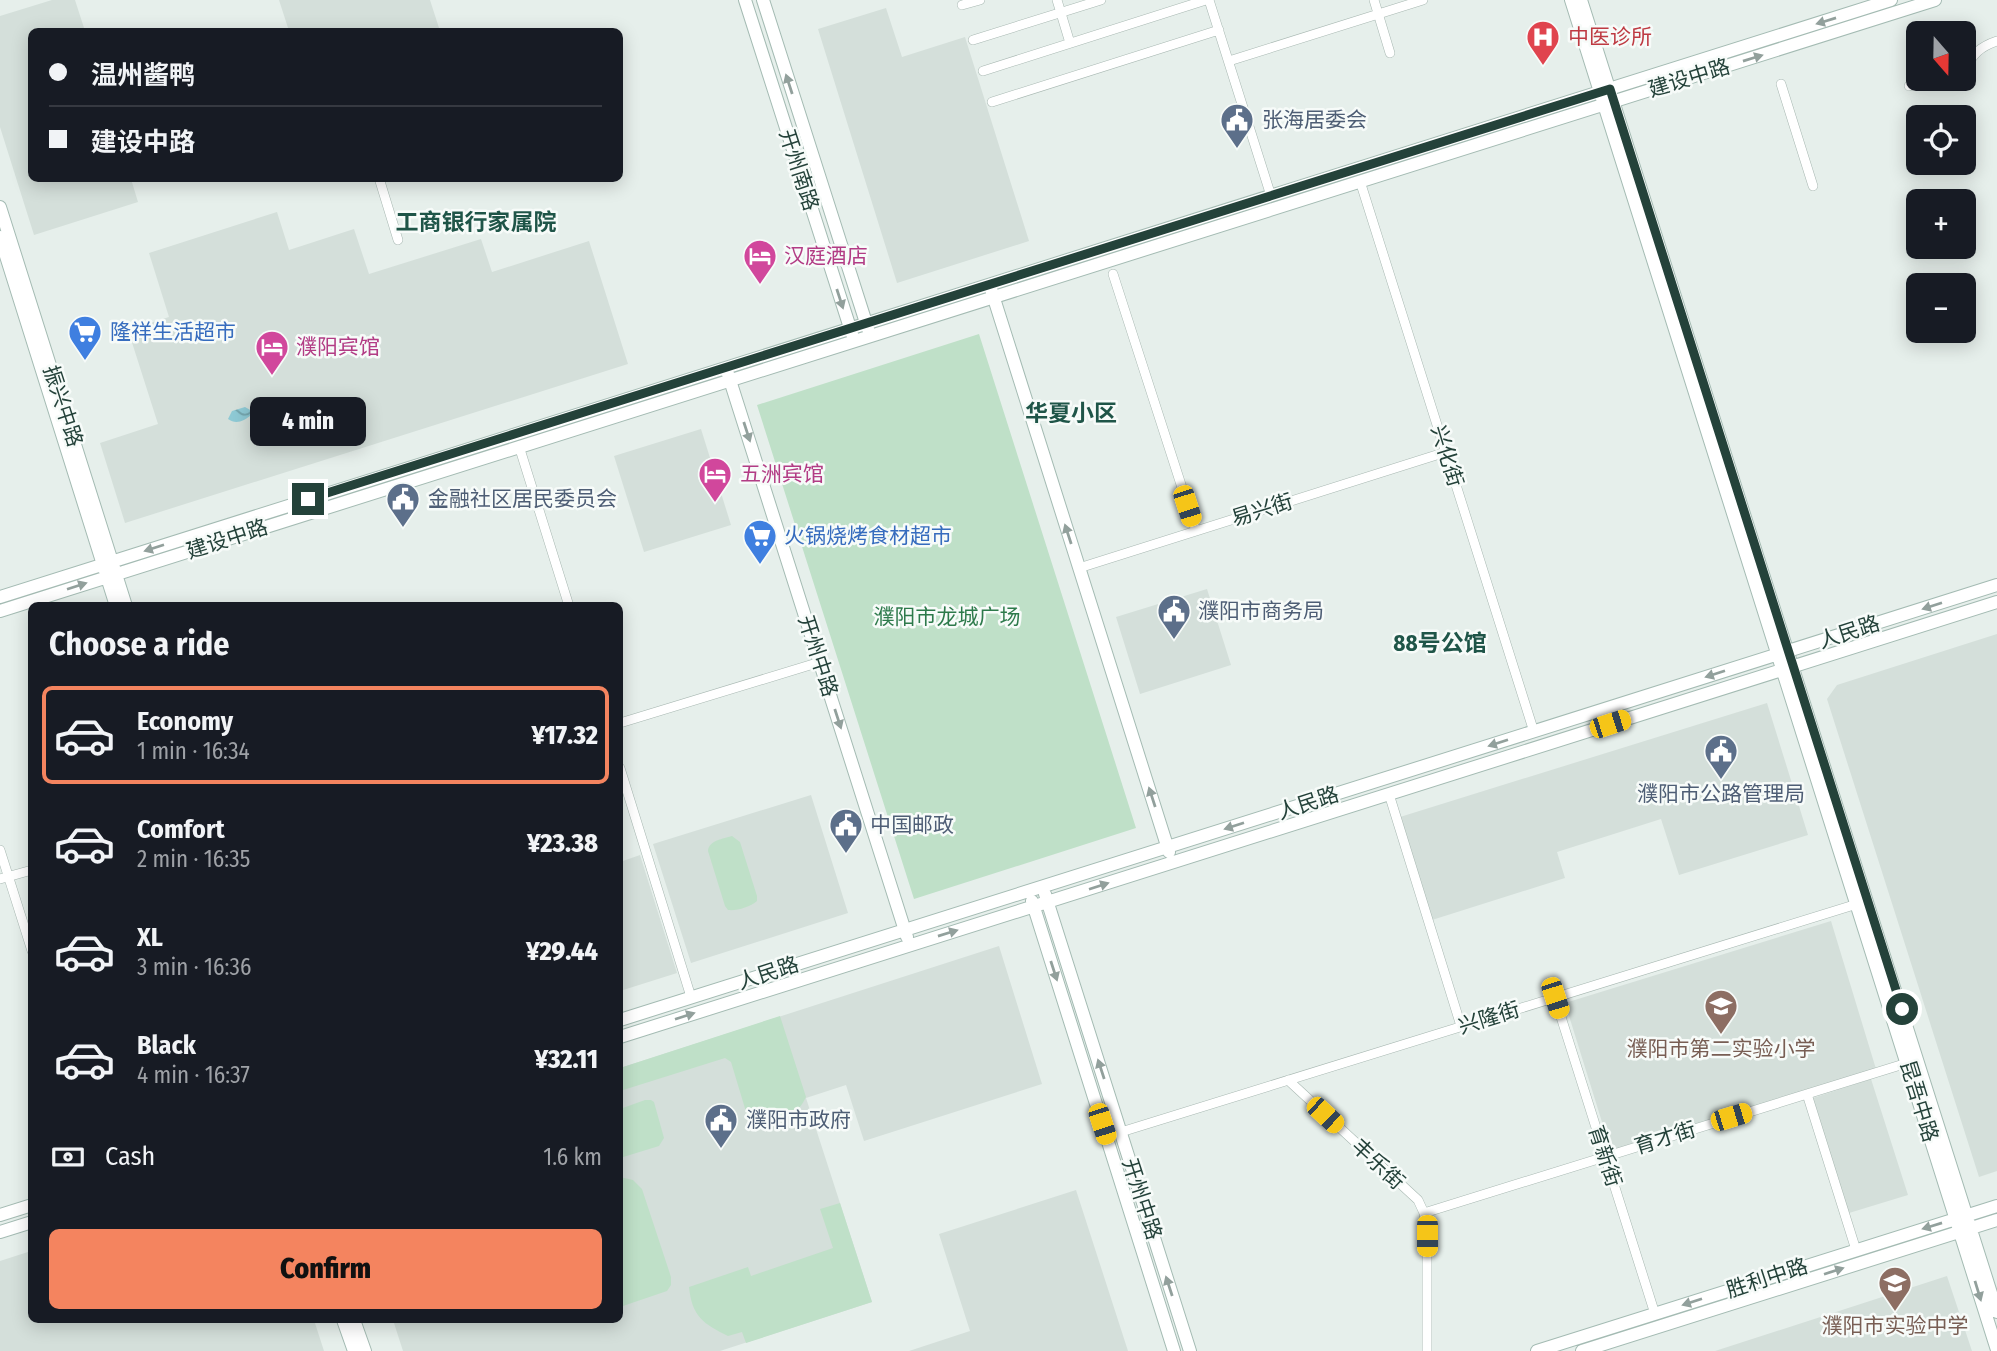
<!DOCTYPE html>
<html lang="en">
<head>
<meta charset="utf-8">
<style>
  body { margin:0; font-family:"Fira Sans Condensed","Noto Sans SC",sans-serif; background:#20242c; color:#f1f3f6; height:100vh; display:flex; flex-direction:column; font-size:26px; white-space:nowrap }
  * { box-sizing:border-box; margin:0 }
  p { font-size:23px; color:#9ea1a6 }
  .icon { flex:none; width:38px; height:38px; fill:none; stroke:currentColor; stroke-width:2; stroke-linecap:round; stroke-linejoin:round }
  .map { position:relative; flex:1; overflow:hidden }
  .sheet { position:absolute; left:28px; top:602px; width:595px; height:721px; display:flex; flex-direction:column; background:#171b24; border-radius:10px; box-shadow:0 4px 18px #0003 }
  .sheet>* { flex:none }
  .banner { position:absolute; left:28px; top:28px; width:595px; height:154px; border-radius:10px; box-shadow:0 4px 18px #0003; display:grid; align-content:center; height:154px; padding:0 21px; background:#171b24 }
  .needle { width:46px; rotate:160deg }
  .controls { position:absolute; left:1906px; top:21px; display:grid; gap:14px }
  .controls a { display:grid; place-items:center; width:70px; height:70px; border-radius:10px; background:#171b24; box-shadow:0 4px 18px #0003; font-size:35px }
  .end { position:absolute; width:32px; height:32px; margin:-16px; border:9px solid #24423a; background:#fff; box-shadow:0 0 0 4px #fff }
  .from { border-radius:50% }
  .bubble { position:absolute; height:49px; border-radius:10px; background:#171b24; box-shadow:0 4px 18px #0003; font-size:23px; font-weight:800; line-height:49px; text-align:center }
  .car { position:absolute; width:21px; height:42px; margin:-21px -10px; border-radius:9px; box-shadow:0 0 5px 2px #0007; background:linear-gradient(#f5c518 24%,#345 0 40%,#f5c518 0 76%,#345 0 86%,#f5c518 0) }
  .banner b { display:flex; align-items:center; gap:24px; height:66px; font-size:26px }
  .banner b+b { border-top:2px solid #363941 }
  .banner i { width:18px; height:18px; background:#f1f3f6 }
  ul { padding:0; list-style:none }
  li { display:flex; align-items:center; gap:21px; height:98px; margin:0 14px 10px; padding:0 7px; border:4px solid transparent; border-radius:10px }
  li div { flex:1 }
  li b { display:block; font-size:26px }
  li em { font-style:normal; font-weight:800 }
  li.on { border-color:#f4845f }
  li>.icon { width:63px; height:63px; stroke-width:1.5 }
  h2 { padding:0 21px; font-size:32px; line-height:84px }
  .pay { display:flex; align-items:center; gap:18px; height:77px; padding:0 21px; font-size:26px }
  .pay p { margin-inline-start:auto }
  .primary-button { display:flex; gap:14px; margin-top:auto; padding:14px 21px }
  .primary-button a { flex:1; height:80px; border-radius:10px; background:#f4845f; color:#111; font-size:28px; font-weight:800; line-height:80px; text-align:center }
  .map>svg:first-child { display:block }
</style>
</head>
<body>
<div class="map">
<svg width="1997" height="1351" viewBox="0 0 1997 1351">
  <defs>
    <pattern id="water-waves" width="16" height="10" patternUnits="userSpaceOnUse" patternTransform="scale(1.75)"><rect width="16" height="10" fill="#8ec9d4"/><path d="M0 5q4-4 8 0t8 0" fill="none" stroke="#74a5ad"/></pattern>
  </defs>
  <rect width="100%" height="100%" fill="#e6efeb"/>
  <path fill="#d4dfda" d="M52 0H75L85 31 32 32V178L131 179 138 202 34 235 0 127V16Z
    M279 0H430L440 31H289Z
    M886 8 902 57 965 37 1029 241 897 283 818 29Z
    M277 212 289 250 354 229 369 274 481 239 492 272 589 241 628 364 125 523 100 443 158 424 128 330 169 317 149 253Z
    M701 429 731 525 644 552 614 456Z
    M1207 589 1231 665 1140 694 1116 617Z
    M1997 634V1171L1979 1177 1827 699 1837 685Z
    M1767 703 1808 835 1679 875 1661 819 1557 852 1565 878 1432 920 1400 817Z
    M811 795 848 913 691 963 653 844Z
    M640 855 677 973 620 991V862Z
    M1831 921 1876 1069 1611 1151 1565 1003Z
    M999 946 1042 1084 864 1141 846 1085 806 1098 872 1302 720 1351H403L393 1320H620V1068Z
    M1871 1079 1908 1195 1849 1213 1813 1098Z
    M1076 1190 1128 1351H909L970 1331 939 1234Z
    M31 1251 32 1320H314L324 1351H0V1261Z
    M1947 1276 1972 1351H1715Z"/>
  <path fill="#bfe0c8" d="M979 334 1136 828 914 899 757 405Z
    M732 836 740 842 757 896V901C750 907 737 911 728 910L725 906 708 851C709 840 723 839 732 836Z
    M780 1016 806 1097C796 1118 785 1118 764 1116 756 1115 754 1118 747 1115L731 1062 725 1058 620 1091V1068Z
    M645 1100H651L654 1102 664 1138 659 1146 620 1158V1109Z
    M620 1177 633 1180 642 1189 671 1277V1285L667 1291 620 1307Z
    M840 1203 872 1302 746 1343 742 1332 728 1336C704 1324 692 1317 689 1287L748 1267 751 1276 833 1248 820 1209Z"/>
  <path fill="url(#water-waves)" d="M245 407 252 411 251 415C244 421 236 425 228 419L232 411Z"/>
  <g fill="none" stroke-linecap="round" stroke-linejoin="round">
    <defs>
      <path id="street" d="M1057 0 1070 43
        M1209 0 1271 196
        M1374 0 1390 53
        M962 5 980 0
        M973 40 1101 0
        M1229 61 1423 0
        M1964 69C1974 54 1979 47 1997 41
        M983 71 1206 0
        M1781 84 1813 186
        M1909 86 1934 79
        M992 102 1219 30
        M379 178 398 240
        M1360 181 1534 732
        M1113 274 1196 531
        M519 446 569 606
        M1079 568 1446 452
        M620 723 820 662
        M620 768 691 997
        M1389 794 1461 1026
        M0 850 32 951
        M0 879 32 870
        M1555 998 1655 1314
        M1288 1080 1418 1200 1424 1213 1427 1236V1351
        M1807 1094 1856 1250
        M1121 1132 1857 904
        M1424 1213 1907 1063"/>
      <path id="secondary" d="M745 0 852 334
        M763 0 868 329
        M1571 0 1997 1350
        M1581 0 1997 1312
        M0 207 126 606
        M0 237 116 606
        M991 289 1169 852
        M728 374 907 937
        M0 597 1891 0
        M0 611 1935 0
        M1045 894 1190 1351
        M1032 901 1174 1351
        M620 1020 1997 585
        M620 1037 1997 602
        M0 1215 32 1205
        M0 1232 32 1222
        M343 1320 354 1351
        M354 1320 365 1351
        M1537 1351 1997 1206
        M1582 1351 1997 1220"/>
    </defs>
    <use href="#street" stroke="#a8b8b2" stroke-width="10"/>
    <use href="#secondary" stroke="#a4bbb3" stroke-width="14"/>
    <use href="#street" stroke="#fff" stroke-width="9"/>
    <use href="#secondary" stroke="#fff" stroke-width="12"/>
  </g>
  <defs><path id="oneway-solid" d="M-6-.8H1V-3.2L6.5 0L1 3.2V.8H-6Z" transform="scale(1.75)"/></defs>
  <g fill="#92a09c">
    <use href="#oneway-solid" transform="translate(1826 21) rotate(163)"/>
    <use href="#oneway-solid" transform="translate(1753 58) rotate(-17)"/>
    <use href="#oneway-solid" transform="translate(789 84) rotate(-108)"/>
    <use href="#oneway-solid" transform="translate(840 299) rotate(72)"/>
    <use href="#oneway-solid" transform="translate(747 432) rotate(72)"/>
    <use href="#oneway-solid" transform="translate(1068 534) rotate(-108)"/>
    <use href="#oneway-solid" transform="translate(154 548) rotate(162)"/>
    <use href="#oneway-solid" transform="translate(77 586) rotate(-18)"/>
    <use href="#oneway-solid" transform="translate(1932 606) rotate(162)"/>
    <use href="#oneway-solid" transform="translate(1715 674) rotate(162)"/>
    <use href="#oneway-solid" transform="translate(838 719) rotate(72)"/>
    <use href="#oneway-solid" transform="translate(1498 743) rotate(162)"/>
    <use href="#oneway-solid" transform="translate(1152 797) rotate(-108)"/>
    <use href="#oneway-solid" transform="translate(1234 826) rotate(162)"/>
    <use href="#oneway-solid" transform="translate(1099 886) rotate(-18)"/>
    <use href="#oneway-solid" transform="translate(948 933) rotate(-17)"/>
    <use href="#oneway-solid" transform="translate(1054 971) rotate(72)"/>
    <use href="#oneway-solid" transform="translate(685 1016) rotate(-18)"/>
    <use href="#oneway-solid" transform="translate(1101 1069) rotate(-108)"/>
    <use href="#oneway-solid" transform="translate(1932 1226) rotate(163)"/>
    <use href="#oneway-solid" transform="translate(1834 1271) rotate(-18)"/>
    <use href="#oneway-solid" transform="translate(1169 1286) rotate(-108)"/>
    <use href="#oneway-solid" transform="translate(1978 1291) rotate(73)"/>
    <use href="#oneway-solid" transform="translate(1692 1302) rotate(162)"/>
  </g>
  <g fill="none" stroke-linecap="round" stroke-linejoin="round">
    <path stroke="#24423a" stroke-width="9" d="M308 499 1610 89 1902 1009"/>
  </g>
  <defs>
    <symbol id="hospital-pin" viewBox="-11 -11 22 30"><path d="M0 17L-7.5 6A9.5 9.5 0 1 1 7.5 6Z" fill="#e0444e" stroke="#f7fbf9"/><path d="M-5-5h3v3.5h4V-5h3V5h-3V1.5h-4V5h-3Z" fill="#fff"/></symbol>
    <symbol id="civic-pin" viewBox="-11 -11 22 30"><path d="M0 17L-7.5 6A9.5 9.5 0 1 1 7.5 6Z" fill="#5c6f8a" stroke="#f7fbf9"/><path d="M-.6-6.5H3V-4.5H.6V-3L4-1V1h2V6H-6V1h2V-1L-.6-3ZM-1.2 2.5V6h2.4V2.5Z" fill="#fff"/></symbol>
    <symbol id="hotel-pin" viewBox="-11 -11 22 30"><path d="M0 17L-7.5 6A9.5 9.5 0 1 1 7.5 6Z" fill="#d1479c" stroke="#f7fbf9"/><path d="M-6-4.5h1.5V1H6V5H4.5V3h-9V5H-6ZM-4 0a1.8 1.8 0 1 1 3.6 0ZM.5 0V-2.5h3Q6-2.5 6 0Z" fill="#fff"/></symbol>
    <symbol id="supermarket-pin" viewBox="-11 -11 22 30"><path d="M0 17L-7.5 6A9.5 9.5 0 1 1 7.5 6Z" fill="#3f7fe0" stroke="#f7fbf9"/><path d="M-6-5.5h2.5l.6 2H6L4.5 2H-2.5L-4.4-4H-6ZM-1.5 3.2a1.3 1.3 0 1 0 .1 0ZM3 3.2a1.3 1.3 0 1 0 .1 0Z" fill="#fff"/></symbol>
    <symbol id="school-pin" viewBox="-11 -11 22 30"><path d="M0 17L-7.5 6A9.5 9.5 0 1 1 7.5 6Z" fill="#8d6e63" stroke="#f7fbf9"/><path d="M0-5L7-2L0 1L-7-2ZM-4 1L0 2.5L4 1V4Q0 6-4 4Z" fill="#fff"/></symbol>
  </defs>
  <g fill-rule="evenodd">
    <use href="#hospital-pin" x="1524" y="18" width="38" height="52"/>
    <use href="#civic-pin" x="1218" y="101" width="38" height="52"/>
    <use href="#hotel-pin" x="741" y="237" width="38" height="52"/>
    <use href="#supermarket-pin" x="66" y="313" width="38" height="52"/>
    <use href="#hotel-pin" x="253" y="328" width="38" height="52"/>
    <use href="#hotel-pin" x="696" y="455" width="38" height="52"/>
    <use href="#civic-pin" x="384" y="480" width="38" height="52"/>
    <use href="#supermarket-pin" x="741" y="517" width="38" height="52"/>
    <use href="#civic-pin" x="1155" y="592" width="38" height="52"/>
    <use href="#civic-pin" x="1702" y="732" width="38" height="52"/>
    <use href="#civic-pin" x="827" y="806" width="38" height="52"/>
    <use href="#school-pin" x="1702" y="987" width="38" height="52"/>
    <use href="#civic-pin" x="702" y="1101" width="38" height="52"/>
    <use href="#school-pin" x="1876" y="1264" width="38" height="52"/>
  </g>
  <g text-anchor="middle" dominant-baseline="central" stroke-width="5" stroke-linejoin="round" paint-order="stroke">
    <g font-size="21" fill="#be3a42" stroke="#f7fbf9" text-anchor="start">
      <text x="1568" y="37">中医诊所</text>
    </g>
    <g font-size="21" fill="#24423a" stroke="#f7fbf9">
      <text transform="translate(1689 78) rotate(-17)">建设中路</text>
      <text transform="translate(799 170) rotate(72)">开州南路</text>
      <text transform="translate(63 406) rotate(72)">振兴中路</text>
      <text transform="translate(1447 456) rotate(73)">兴化街</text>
      <text transform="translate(1262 510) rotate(-17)">易兴街</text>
      <text transform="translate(227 539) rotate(-18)">建设中路</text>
      <text transform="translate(1849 632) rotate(-18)">人民路</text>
      <text transform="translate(818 656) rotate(72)">开州中路</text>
      <text transform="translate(1308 803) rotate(-18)">人民路</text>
      <text transform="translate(768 973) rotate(-18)">人民路</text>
      <text transform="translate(1489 1018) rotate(-17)">兴隆街</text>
      <text transform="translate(1919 1101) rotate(73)">昆吾中路</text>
      <text transform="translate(1665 1138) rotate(-17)">育才街</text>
      <text transform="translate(1605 1156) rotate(72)">育新街</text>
      <text transform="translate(1378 1164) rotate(43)">丰乐街</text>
      <text transform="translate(1142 1199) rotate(72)">开州中路</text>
      <text transform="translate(1767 1278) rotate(-18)">胜利中路</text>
    </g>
    <g font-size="21" fill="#4e5e75" stroke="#f7fbf9" text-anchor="start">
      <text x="1262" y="120">张海居委会</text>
      <text x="428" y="499">金融社区居民委员会</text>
      <text x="1198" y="611">濮阳市商务局</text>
      <text x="1721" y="794" text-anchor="middle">濮阳市公路管理局</text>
      <text x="870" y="825">中国邮政</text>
      <text x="746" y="1120">濮阳市政府</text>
    </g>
    <g font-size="21" fill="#b23c85" stroke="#f7fbf9" text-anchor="start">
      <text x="784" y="256">汉庭酒店</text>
      <text x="296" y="347">濮阳宾馆</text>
      <text x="740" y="474">五洲宾馆</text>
    </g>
    <g font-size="21" fill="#366cbe" stroke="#f7fbf9" text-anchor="start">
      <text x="110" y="332">隆祥生活超市</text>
      <text x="784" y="536">火锅烧烤食材超市</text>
    </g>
    <g font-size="21" fill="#2d7a4b" stroke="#f7fbf9">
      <text x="947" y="617">濮阳市龙城广场</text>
    </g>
    <g font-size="21" fill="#785e54" stroke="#f7fbf9">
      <text x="1721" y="1049">濮阳市第二实验小学</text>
      <text x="1895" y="1326">濮阳市实验中学</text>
    </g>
    <g font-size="23" font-weight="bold" fill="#1f5548" stroke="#f7fbf9">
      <text x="476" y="222">工商银行家属院</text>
      <text x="1071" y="413">华夏小区</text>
      <text x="1440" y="643">88号公馆</text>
    </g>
  </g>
</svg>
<div class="controls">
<a><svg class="needle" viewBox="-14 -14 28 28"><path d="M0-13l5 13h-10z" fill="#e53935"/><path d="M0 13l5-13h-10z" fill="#9ea1a6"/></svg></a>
<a><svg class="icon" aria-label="locate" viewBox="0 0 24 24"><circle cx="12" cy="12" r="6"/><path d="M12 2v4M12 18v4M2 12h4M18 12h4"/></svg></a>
<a>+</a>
<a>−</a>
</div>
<i class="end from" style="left:1902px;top:1009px"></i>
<i class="end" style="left:308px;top:499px"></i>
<div class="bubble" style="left:250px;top:397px;width:116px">4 min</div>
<i class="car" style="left:1187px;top:506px;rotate:162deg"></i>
<i class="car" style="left:1610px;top:724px;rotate:72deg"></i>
<i class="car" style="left:1555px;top:998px;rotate:162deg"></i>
<i class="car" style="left:1325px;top:1115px;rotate:133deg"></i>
<i class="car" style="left:1731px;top:1117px;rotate:73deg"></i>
<i class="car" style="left:1102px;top:1124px;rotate:162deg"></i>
<i class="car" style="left:1427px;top:1236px;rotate:180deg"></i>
<div class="banner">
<b><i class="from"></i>温州酱鸭</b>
<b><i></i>建设中路</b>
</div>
<section class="sheet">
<h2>Choose a ride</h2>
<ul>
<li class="on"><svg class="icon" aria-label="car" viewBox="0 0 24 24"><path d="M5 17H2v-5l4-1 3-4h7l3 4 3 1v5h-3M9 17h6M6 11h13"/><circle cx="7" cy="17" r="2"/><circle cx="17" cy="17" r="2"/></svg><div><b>Economy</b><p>1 min · 16:34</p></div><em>¥17.32</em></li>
<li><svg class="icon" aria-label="car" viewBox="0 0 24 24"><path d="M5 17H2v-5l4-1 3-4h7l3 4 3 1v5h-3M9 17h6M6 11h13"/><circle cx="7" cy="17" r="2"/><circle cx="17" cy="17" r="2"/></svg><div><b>Comfort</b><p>2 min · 16:35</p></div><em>¥23.38</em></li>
<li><svg class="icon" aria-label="car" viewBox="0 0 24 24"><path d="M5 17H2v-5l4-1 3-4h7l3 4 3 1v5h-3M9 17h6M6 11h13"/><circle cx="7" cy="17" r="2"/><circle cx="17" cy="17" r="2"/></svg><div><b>XL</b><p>3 min · 16:36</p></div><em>¥29.44</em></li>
<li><svg class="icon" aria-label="car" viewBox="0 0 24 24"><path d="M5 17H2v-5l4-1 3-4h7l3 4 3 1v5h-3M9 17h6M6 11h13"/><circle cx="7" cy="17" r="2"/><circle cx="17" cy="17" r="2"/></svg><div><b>Black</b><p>4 min · 16:37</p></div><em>¥32.11</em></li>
</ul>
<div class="pay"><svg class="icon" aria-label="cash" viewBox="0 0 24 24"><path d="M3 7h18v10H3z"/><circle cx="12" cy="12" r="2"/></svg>Cash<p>1.6 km</p></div>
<div class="primary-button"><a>Confirm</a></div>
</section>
</div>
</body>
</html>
